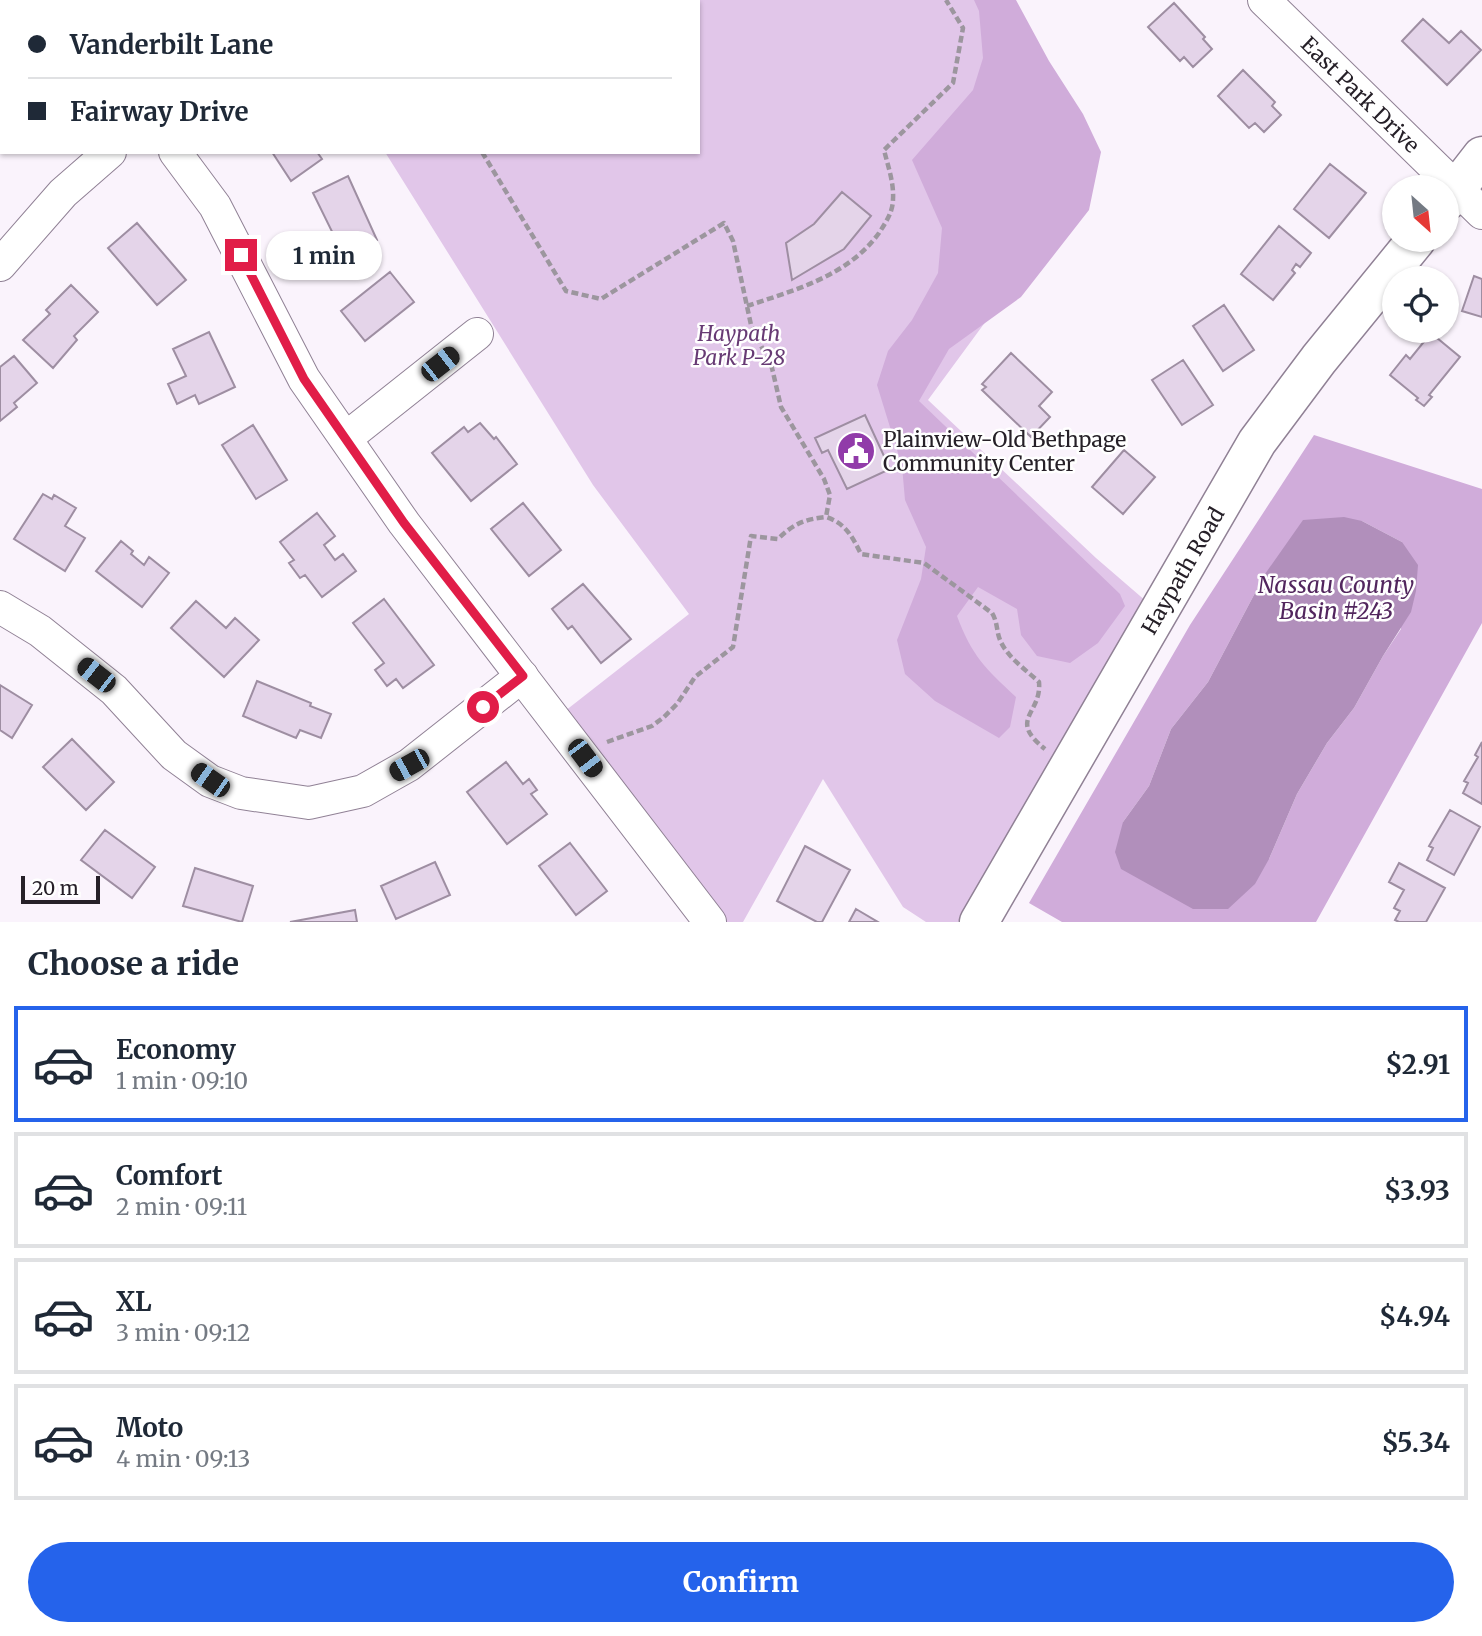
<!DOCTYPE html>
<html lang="en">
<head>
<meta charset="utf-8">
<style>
  body { margin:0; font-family:Merriweather,serif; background:#f2f2f3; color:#1f2937; height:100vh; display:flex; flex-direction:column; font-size:26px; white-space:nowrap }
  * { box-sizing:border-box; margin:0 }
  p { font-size:23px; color:#747a83 }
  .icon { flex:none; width:38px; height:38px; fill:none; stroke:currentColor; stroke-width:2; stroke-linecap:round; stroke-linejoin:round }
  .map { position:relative; height:922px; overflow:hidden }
  .details { display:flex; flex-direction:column; background:#fff; flex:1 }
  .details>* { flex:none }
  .banner { position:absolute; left:0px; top:0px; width:700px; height:154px; box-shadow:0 2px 5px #0004; display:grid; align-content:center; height:154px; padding:0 28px; background:#fff }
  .needle { width:46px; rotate:153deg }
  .buttons { position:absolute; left:1382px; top:175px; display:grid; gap:14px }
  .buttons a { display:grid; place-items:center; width:77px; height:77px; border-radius:50%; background:#fff; box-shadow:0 2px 5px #0004; font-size:35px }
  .scale { position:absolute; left:21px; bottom:18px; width:79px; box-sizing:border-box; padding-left:7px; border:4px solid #262028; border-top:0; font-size:19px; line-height:24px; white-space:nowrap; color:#262028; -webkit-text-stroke:5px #fff; paint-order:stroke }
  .end { position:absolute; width:32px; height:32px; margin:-16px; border:9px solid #e11d48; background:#fff; box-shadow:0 0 0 4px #fff }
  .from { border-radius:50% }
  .bubble { position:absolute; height:49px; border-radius:24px; background:#fff; box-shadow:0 2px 5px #0004; font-size:23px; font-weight:700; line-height:49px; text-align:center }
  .car { position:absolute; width:21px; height:42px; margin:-21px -10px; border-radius:9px; box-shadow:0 0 5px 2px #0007; background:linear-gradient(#222 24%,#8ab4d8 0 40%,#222 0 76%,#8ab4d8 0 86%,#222 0) }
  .banner b { display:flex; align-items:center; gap:24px; height:66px; font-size:26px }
  .banner b+b { border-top:2px solid #e0e1e3 }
  .banner i { width:18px; height:18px; background:#1f2937 }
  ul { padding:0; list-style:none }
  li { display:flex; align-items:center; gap:21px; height:116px; margin:0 14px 10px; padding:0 14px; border:4px solid #e0e1e3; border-radius:0px }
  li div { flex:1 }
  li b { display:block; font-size:26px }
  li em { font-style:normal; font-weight:700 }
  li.active { border-color:#2563eb }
  li>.icon { width:63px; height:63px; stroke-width:1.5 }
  h2 { padding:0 28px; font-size:32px; line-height:84px }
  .cta { display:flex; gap:14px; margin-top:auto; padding:14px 28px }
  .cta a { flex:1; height:80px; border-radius:42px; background:#2563eb; color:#fff; font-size:28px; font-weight:700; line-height:80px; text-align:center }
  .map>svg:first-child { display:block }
</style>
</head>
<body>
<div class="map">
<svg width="1482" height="922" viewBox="0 0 1482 922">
  <rect width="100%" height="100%" fill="#faf3fc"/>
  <path fill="#e1c6e9" d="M324 0H985L1080 193 928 400 1096 558 1147 602 958 922H926L903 907 823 779 743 922H724L565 711 689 614 593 485 385 152H698V2H321Z"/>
  <path fill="#d0acda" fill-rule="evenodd" d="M974 0H1016L1049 61 1083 114 1101 152 1089 210 1021 297 949 349 919 401 1120 594 1125 606 1098 643 1070 663 1037 656 1021 635 1017 609 978 587 957 616C972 656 985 668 1016 697L1010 727 999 738 935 701 905 674 897 640 921 579 926 547 905 500 902 466 877 385 888 351 912 320 938 273 942 228 912 160 973 90 983 58 979 11Z
    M1314 435 1482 489V623L1316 922H1062L1029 903 1190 625ZM1362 521 1402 542 1401 629 1383 656 1354 708 1327 743 1297 794 1269 859 1123 822 1149 786 1171 729 1208 682 1265 574Z"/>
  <path fill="#b18fbb" d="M1344 517 1362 521 1402 542 1418 565 1416 591 1411 612 1383 656 1354 708 1327 743 1297 794 1269 859 1255 884 1228 909H1193L1121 869 1115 852 1123 822 1149 786 1171 729 1208 682 1265 574 1303 520Z"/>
  <path fill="#e4d4e9" stroke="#9e8ea2" stroke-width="2" d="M1174 3 1205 37 1203 39 1212 49 1193 67 1184 57 1180 61 1148 27Z
    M1423 19 1449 43 1461 31 1481 50 1447 85 1402 41Z
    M1243 70 1275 102 1272 106 1281 115 1264 132 1255 123 1249 128 1218 96Z
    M272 152H317L322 159 291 181Z
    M1330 164 1366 193 1329 238 1294 209Z
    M348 176 377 240 344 256 313 193Z
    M842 192 871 216 844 249 792 280 786 243 814 224Z
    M137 223 186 280 157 305 108 248Z
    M1279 226 1311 253 1300 267 1296 264 1292 270 1295 273 1273 300 1241 274Z
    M390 272 414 302 365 341 341 311Z
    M1474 276 1482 279V317L1462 311Z
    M71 285 98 312 74 336 77 340 53 368 23 340 50 314 46 310Z
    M1224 305 1254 350 1223 371 1193 326Z
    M209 332 235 387 199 404 195 395 177 404 168 384 186 376 173 349Z
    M1431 333 1460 357 1429 395 1432 397 1424 406 1416 400 1418 398 1390 375 1406 355 1410 359Z
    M1011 353 1052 392 1039 406 1050 417 1031 437 982 390 986 387 982 384Z
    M14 356 37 383 14 403 17 407 0 421V367Z
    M1183 360 1213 405 1182 425 1152 380Z
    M865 415 890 469 847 489 828 450 822 453 815 438Z
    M480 423 494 439 496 437 517 464 471 501 432 453 464 427 468 432Z
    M253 425 287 480 256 499 222 445Z
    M1124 450 1155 477 1123 514 1092 487Z
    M43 494 52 499 54 495 76 508 65 526 85 538 65 571 14 539Z
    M523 503 561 550 529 576 491 529Z
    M317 513 335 536 324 545 335 560 343 554 356 571 322 597 305 575 300 578 289 563 294 560 280 542Z
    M121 541 133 551 131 554 144 565 149 557 169 573 142 607 96 571Z
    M583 584 631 639 601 663 572 626 568 629 552 609Z
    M384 599 434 665 403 688 396 679 387 686 375 670 384 663 353 623Z
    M196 601 226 628 235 618 259 640 224 677 171 628Z
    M257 681 311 703 310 706 331 714 321 738 300 730 296 738 243 716Z
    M0 685 32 705 12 738 0 730Z
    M72 739 114 782 86 810 43 767Z
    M1482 742V804L1463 793 1468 783 1464 781 1478 757 1475 755Z
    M506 762 523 784 529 779 537 790 531 794 547 814 507 844 467 792Z
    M1450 810 1480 827 1454 875 1427 860 1433 848 1429 846Z
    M105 830 155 867 132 898 81 860Z
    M570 843 607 891 576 915 539 866Z
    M805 846 850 870 822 922H817L777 901Z
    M435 862 450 895 396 919 381 886Z
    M1399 863 1445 888 1426 922H1399L1395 920 1400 911 1394 908 1404 890 1389 882Z
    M195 868 253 886 242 922 183 906Z
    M856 909 878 922H849Z
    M355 910 357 922H290Z"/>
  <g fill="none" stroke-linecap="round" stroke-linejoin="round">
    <defs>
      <g id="minor">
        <path d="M42 0 44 2"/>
        <path id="s1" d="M1264 0 1482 213"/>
        <path d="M175 152 215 206 304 379 404 523 710 922"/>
        <path d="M0 265 63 193 110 152"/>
        <path d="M346 438 477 334"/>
        <path d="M0 607 40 631 114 690 174 755 210 781 241 793 309 803 363 791 409 765 522 676"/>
      </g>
      <g id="tertiary">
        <path d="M1447 201 1482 156"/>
        <path id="s2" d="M979 922 1257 442 1319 359 1416 240"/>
      </g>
    </defs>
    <use href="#minor" stroke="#908195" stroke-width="34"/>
    <use href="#tertiary" stroke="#908195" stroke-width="41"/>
    <path stroke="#9c969e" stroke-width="4.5" stroke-dasharray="7 3.5" stroke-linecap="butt" d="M468 2 471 0
      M482 152 566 291 601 299 724 223 733 241 751 325 772 368 781 407 824 479 830 495 826 517C845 523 852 536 861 554L924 563 992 613C998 623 996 630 1000 640 1007 657 1026 670 1039 682 1042 714 1007 719 1045 749
      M747 306C795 290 848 276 879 233 886 222 893 212 893 199 894 183 888 166 884 150L953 83 963 28 946 0
      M607 742 652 726 664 717 677 704 695 677 733 647 751 536 778 539C793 524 805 519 826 517"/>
    <use href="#minor" stroke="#fff" stroke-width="32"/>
    <use href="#tertiary" stroke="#fff" stroke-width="38"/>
  </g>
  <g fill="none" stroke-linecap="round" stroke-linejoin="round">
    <path stroke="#e11d48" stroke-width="9" d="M241 255 304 379 404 523 523 676 483 707"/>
  </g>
  <defs>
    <symbol id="civic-disc" viewBox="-11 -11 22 22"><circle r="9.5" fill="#913ba9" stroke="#fff"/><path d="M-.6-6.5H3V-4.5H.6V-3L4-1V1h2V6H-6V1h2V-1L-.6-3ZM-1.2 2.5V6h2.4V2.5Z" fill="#fff"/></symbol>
  </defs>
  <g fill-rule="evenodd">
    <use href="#civic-disc" x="834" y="429" width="44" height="44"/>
  </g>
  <g text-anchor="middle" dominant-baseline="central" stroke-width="5" stroke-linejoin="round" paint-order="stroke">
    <g font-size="21" fill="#262028" stroke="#fff">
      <text stroke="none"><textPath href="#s1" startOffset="135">East Park Drive</textPath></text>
      <text stroke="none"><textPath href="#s2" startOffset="406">Haypath Road</textPath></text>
    </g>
    <g font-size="21" font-style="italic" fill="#673a74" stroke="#fff">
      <text x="739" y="333">Haypath<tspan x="739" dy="24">Park P-28</tspan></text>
    </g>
    <g font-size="21" fill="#262028" stroke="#fff" text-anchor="start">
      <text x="883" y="439">Plainview-Old Bethpage<tspan x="883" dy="24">Community Center</tspan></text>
    </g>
    <g font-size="23" font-style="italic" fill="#52265e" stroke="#fff">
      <text x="1336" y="584">Nassau County<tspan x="1336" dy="26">Basin #243</tspan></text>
    </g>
  </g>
</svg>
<div class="buttons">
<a><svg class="needle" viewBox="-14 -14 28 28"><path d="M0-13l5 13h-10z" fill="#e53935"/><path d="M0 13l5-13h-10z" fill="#747a83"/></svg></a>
<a><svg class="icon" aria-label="locate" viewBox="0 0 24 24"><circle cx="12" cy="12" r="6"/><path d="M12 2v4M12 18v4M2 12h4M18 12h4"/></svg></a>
</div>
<div class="scale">20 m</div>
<i class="end from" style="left:483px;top:707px"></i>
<i class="end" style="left:241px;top:255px"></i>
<div class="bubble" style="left:266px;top:231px;width:116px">1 min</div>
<i class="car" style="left:440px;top:364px;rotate:52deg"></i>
<i class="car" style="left:96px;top:675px;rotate:308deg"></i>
<i class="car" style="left:585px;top:758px;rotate:143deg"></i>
<i class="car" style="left:409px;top:765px;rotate:241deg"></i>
<i class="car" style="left:210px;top:780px;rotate:305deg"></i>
<div class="banner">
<b><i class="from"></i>Vanderbilt Lane</b>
<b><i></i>Fairway Drive</b>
</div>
</div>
<section class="details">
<h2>Choose a ride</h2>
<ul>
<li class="active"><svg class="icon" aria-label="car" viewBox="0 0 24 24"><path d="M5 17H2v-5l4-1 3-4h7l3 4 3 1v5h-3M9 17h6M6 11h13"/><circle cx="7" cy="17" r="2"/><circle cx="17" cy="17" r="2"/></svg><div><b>Economy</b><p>1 min · 09:10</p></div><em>$2.91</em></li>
<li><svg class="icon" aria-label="car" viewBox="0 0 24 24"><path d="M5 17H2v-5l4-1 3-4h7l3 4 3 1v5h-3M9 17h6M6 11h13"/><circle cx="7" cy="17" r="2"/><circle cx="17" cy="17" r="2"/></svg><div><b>Comfort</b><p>2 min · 09:11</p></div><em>$3.93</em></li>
<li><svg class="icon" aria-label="car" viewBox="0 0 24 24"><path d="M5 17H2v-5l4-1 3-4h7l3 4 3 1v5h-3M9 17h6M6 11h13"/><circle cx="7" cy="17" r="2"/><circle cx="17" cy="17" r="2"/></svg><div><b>XL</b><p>3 min · 09:12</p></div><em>$4.94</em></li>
<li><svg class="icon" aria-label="car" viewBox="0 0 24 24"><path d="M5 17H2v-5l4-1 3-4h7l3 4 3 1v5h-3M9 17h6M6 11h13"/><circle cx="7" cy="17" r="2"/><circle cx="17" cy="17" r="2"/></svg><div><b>Moto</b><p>4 min · 09:13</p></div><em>$5.34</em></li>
</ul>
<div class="cta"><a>Confirm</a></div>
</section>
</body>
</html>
